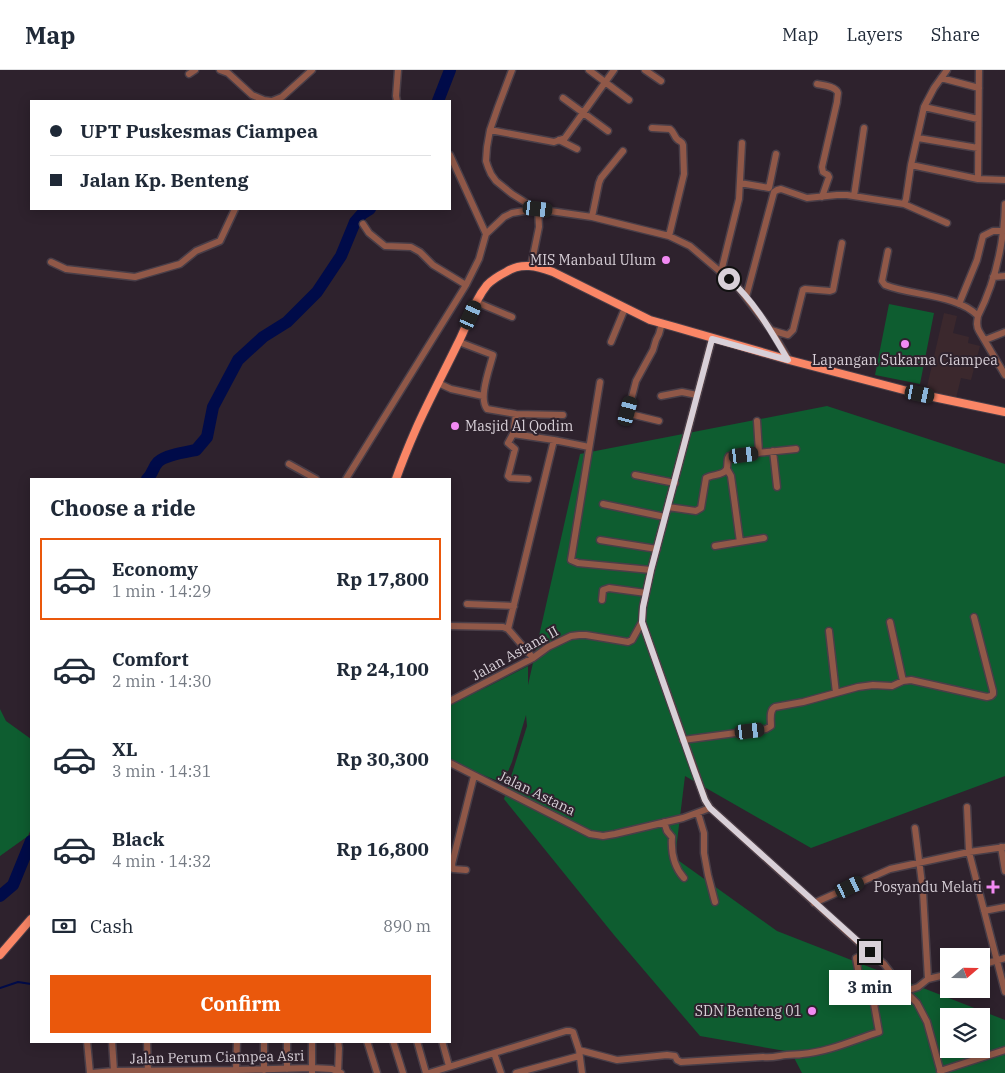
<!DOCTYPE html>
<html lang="en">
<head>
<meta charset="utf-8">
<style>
  body { margin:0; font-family:"IBM Plex Serif",serif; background:#f2f2f3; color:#1f2937; height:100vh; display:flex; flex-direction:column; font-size:19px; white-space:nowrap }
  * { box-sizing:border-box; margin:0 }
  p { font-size:16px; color:#747a83 }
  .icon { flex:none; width:28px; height:28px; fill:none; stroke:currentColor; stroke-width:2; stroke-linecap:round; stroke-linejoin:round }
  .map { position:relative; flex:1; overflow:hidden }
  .panel { position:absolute; left:30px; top:408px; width:421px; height:565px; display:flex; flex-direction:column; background:#fff; border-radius:0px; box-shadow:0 2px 12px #0003 }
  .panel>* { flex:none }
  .banner { position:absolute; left:30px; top:30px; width:421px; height:110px; border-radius:0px; box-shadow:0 2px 12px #0003; display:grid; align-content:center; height:110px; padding:0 20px; background:#fff }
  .needle { width:32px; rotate:70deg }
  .controls { position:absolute; left:940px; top:878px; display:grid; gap:10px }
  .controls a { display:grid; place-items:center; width:50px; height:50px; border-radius:0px; background:#fff; box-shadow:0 2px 12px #0003; font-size:25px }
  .end { position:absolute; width:22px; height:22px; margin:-11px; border:6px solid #d8d0d8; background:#111; box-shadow:0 0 0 2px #111 }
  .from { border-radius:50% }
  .bubble { position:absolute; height:35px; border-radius:0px; background:#fff; box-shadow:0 2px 12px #0003; font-size:16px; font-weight:800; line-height:35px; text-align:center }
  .car { position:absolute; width:15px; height:30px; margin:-15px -8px; border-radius:6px; box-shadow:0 0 4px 1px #0007; background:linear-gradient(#222 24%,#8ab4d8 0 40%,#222 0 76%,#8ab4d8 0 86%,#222 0) }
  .banner b { display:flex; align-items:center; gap:18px; height:48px; font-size:19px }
  .banner b+b { border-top:1px solid #e0e1e3 }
  .banner i { width:12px; height:12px; background:#1f2937 }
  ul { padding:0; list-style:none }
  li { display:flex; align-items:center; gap:15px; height:82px; margin:0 10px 8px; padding:0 10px; border:2px solid transparent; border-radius:0px }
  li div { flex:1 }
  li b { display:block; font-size:19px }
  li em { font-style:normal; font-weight:800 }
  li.current { border-color:#ea580c }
  li>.icon { width:45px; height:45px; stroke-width:1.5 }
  h2 { padding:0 20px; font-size:22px; line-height:60px }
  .pay { display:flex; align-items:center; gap:12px; height:55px; padding:0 20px; font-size:19px }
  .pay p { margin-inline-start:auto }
  .action { display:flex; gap:10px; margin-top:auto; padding:10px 20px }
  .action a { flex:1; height:58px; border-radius:0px; background:#ea580c; color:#fff; font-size:20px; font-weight:800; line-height:58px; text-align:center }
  header { display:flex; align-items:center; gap:30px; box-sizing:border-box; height:70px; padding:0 25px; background:#fff; border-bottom:1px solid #e0e1e3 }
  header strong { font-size:24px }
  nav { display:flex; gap:28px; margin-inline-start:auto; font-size:18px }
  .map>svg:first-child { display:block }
</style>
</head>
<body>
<header>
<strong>Map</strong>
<nav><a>Map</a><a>Layers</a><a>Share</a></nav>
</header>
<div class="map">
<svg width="1005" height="1003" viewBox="0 0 1005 1003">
  <rect width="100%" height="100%" fill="#2e222d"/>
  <path fill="#3b282d" d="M944 243 957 246 953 263 969 267 968 273 980 276 971 310 961 308 956 328 926 321Z"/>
  <path fill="#0e5d30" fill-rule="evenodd" d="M889 234 934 243 920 314 875 305Z
    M827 336 1005 394V706L811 778 685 706 675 788 777 861 1005 950V1003H802L791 982 700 966 614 865 504 729 527 656 526 645 512 692 503 713 460 696 450 690V634L487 617 528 596V615L580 384ZM949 946H981V979H949Z
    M0 639 6 651 31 669V759L28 766 0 786Z"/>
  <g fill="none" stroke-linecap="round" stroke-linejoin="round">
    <path stroke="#000b49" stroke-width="2" d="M0 918 18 912 31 914"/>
    <path stroke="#000b49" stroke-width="12" d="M438 31 450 0
      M147 409C153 404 153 397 158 392 165 385 186 382 196 380L207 367 213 337 238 290 263 267 287 252 317 222 341 186 355 152 362 144 370 139
      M0 826 13 815 31 771"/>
    <defs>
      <path id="minor" d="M220 0 228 3 252 25 264 30 271 31
        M512 0 498 37 490 60 487 77 486 91 488 97 491 104 496 111 512 124 536 139 592 147 669 166 690 176 737 216 771 260 789 290
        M589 0 629 30
        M645 0 661 11
        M189 4 195 0
        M941 8 979 18
        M817 14C822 15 836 16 838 23 838 23 837 31 837 32L822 97 823 102 828 105 829 107 822 127
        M563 28 608 61
        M272 31 282 27 312 0
        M397 31 396 26 398 0
        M924 37 978 49
        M652 58 670 59C674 62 674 66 677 69 680 72 682 71 683 75L684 104 669 166
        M490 60 554 72 565 68 614 0
        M918 68 978 78
        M559 70 577 79
        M450 85 486 164
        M911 95 978 109 1005 110
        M978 109 979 0
        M740 113 769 118 776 84
        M854 126 864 58
        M904 134 947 153
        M1005 134C1004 172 995 212 978 246 977 252 976 256 979 261L1005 305
        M592 147 599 113 601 108 623 81
        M363 154 369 163 385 176 411 177 420 182 433 195 466 215
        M888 181 882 211 885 215C912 226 957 224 978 246
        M51 192 66 199 135 207 180 194 196 181 220 171 235 139
        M531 196 539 157 538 139
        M721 202 739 129 742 73
        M993 207 1005 206
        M746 227 774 122 777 120 781 119 807 128 837 125H847L904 134 906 129 911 95 924 37 934 18 947 0
        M476 232 512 247
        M959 234 977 190 983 166 993 161H1003
        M771 260 788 265 793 260 803 220 805 219 830 221 833 220 842 173
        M712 269 651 500 643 537 642 552 705 730 710 738 866 879 884 894 904 920 917 933 927 952 941 1003
        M985 270 1005 262
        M459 272 493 285C490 298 478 328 487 339L516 344 563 345
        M611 272 625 238
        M600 312 571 490 578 493 651 500
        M438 313 451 319 483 326
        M661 326 682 322 697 325
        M516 344 513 364 508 373 515 379 508 406 510 408 528 409
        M659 351 630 344 628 342 636 311 653 280 656 270 659 264 662 253
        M757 351 759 383
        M513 364 554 370 589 377
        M773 381 777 417
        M289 394 316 409
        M727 399 731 406 740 472
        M635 405 675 413
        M346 409 466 215 479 189 486 164 504 147 512 143 536 139
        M603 434 665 447
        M668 437 696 441 701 438 706 408C712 404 722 406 726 400 728 398 727 391 728 388L729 386 796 379
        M600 470 657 479
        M715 476 764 468
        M602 530 603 520 609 518 646 523
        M467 534 514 536
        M890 552 903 611
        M450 556 503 557 508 559 533 588
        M508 559 554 370
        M829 561 836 623
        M450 631 533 588 548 577 571 566 579 565H586L628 572 632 570 642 552
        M683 670 766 659 771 656C771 650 769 640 775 637L803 632 858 617 873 615 892 616 903 611 911 610 987 627 991 626 993 624V621L974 547
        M450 693 590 764 603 766 615 764 683 748 710 738
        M967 737 969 782 1005 922
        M698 743 704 763V783L708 805 715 832
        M664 752 667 761 672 767C671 782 674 797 684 808
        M915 758 923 822 928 909
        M1001 777 1005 801
        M466 800 453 799 452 794 474 706
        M814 833 890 799 969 782 1005 777
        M984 841 1005 837
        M981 895 1005 888
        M906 921 918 917 928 909 949 904
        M874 934 902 917
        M87 971 90 1003
        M112 971 114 1001
        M147 971 148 1002
        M264 971V1000
        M287 971V999
        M312 971V1003
        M367 971 377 1003
        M393 971 403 1003
        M417 971 426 1003
        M442 971 449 996
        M579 980 617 990 667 985 675 986 677 990 681 992 763 987C772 988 778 986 786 985 792 984 797 985 802 984 828 982 854 970 879 962L874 934 865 921 860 911 856 888 869 882
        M494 983 501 1003
        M236 1000 237 971
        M940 1001 1005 980
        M92 1003 114 1001 236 1000 312 998 332 999 341 1003
        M338 1003 339 978 338 971
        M429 1003 566 961H570L573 962 579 980 582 1003
        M516 1003 579 986"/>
      <path id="major" d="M396 409C402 392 409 375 416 359 429 330 444 302 458 273 468 254 473 232 487 215 492 210 500 205 506 202 521 192 537 196 553 202L650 250 675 257 789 290 919 324 1005 342
        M0 885 31 849"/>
    </defs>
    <use href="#minor" stroke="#493e48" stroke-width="9"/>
    <use href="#major" stroke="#493e48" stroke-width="10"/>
    <use href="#minor" stroke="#905848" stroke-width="6"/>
    <use href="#major" stroke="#fa8666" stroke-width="8"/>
  </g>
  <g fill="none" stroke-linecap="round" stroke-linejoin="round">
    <path stroke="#d8d0d8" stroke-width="6" d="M729 209C755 232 771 261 788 290L712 269 651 500 643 537 642 552 694 700 705 730 710 738 870 882"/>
  </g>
  <g fill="#f28af3" stroke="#2e222d" stroke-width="2">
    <circle cx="666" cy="190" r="5"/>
    <circle cx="905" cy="274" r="5"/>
    <circle cx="455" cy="356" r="5"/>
    <path d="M990.5 809.5h5v5h5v5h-5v5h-5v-5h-5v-5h5z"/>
    <circle cx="812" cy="941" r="5"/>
  </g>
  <g text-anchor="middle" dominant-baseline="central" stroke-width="4" stroke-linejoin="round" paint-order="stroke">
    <g font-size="14" fill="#d8d0d8" stroke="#2e222d" text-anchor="end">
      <text x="656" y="190">MIS Manbaul Ulum</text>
      <text x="905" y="290" text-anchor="middle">Lapangan Sukarna Ciampea</text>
      <text x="465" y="356" text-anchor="start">Masjid Al Qodim</text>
      <text x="982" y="817">Posyandu Melati</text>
      <text x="802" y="941">SDN Benteng 01</text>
    </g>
    <g font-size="14" fill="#d8d0d8" stroke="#2e222d">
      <text transform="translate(515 583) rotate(-29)">Jalan Astana II</text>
      <text transform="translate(537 723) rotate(26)">Jalan Astana</text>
      <text transform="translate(217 987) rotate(-1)">Jalan Perum Ciampea Asri</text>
    </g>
  </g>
</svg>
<div class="controls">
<a><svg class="needle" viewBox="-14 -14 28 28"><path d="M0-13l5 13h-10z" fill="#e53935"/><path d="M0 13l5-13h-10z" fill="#747a83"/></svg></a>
<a><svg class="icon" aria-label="layers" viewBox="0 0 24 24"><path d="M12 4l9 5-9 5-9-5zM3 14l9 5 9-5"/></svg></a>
</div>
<i class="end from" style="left:729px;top:209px"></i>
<i class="end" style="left:870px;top:882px"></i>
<div class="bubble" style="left:829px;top:900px;width:82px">3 min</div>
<i class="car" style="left:538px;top:139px;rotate:97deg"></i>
<i class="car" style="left:471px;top:245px;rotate:24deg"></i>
<i class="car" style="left:920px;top:324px;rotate:102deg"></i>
<i class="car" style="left:628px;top:341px;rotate:15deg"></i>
<i class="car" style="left:744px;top:385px;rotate:83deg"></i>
<i class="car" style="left:750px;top:661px;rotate:83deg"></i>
<i class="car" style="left:850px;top:817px;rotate:64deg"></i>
<div class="banner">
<b><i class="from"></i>UPT Puskesmas Ciampea</b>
<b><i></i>Jalan Kp. Benteng</b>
</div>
<section class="panel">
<h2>Choose a ride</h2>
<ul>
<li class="current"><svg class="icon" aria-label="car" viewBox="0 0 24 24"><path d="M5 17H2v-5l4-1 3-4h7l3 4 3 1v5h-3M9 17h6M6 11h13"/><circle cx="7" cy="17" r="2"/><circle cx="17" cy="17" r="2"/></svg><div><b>Economy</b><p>1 min · 14:29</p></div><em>Rp 17,800</em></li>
<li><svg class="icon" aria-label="car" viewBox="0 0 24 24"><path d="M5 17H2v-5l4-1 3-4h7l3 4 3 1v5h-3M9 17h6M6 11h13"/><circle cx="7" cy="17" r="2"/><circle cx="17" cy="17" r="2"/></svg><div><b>Comfort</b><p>2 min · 14:30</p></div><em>Rp 24,100</em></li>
<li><svg class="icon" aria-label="car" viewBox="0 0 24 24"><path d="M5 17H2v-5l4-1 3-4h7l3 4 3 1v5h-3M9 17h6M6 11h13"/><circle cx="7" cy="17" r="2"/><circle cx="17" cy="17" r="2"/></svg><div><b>XL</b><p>3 min · 14:31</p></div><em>Rp 30,300</em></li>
<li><svg class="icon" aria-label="car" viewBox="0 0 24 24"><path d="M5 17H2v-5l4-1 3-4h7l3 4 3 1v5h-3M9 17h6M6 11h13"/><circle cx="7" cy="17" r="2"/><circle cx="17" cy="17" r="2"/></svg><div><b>Black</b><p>4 min · 14:32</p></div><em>Rp 16,800</em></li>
</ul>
<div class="pay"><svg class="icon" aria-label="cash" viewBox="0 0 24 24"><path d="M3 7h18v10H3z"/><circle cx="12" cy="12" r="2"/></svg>Cash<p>890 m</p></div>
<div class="action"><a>Confirm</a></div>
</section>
</div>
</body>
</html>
